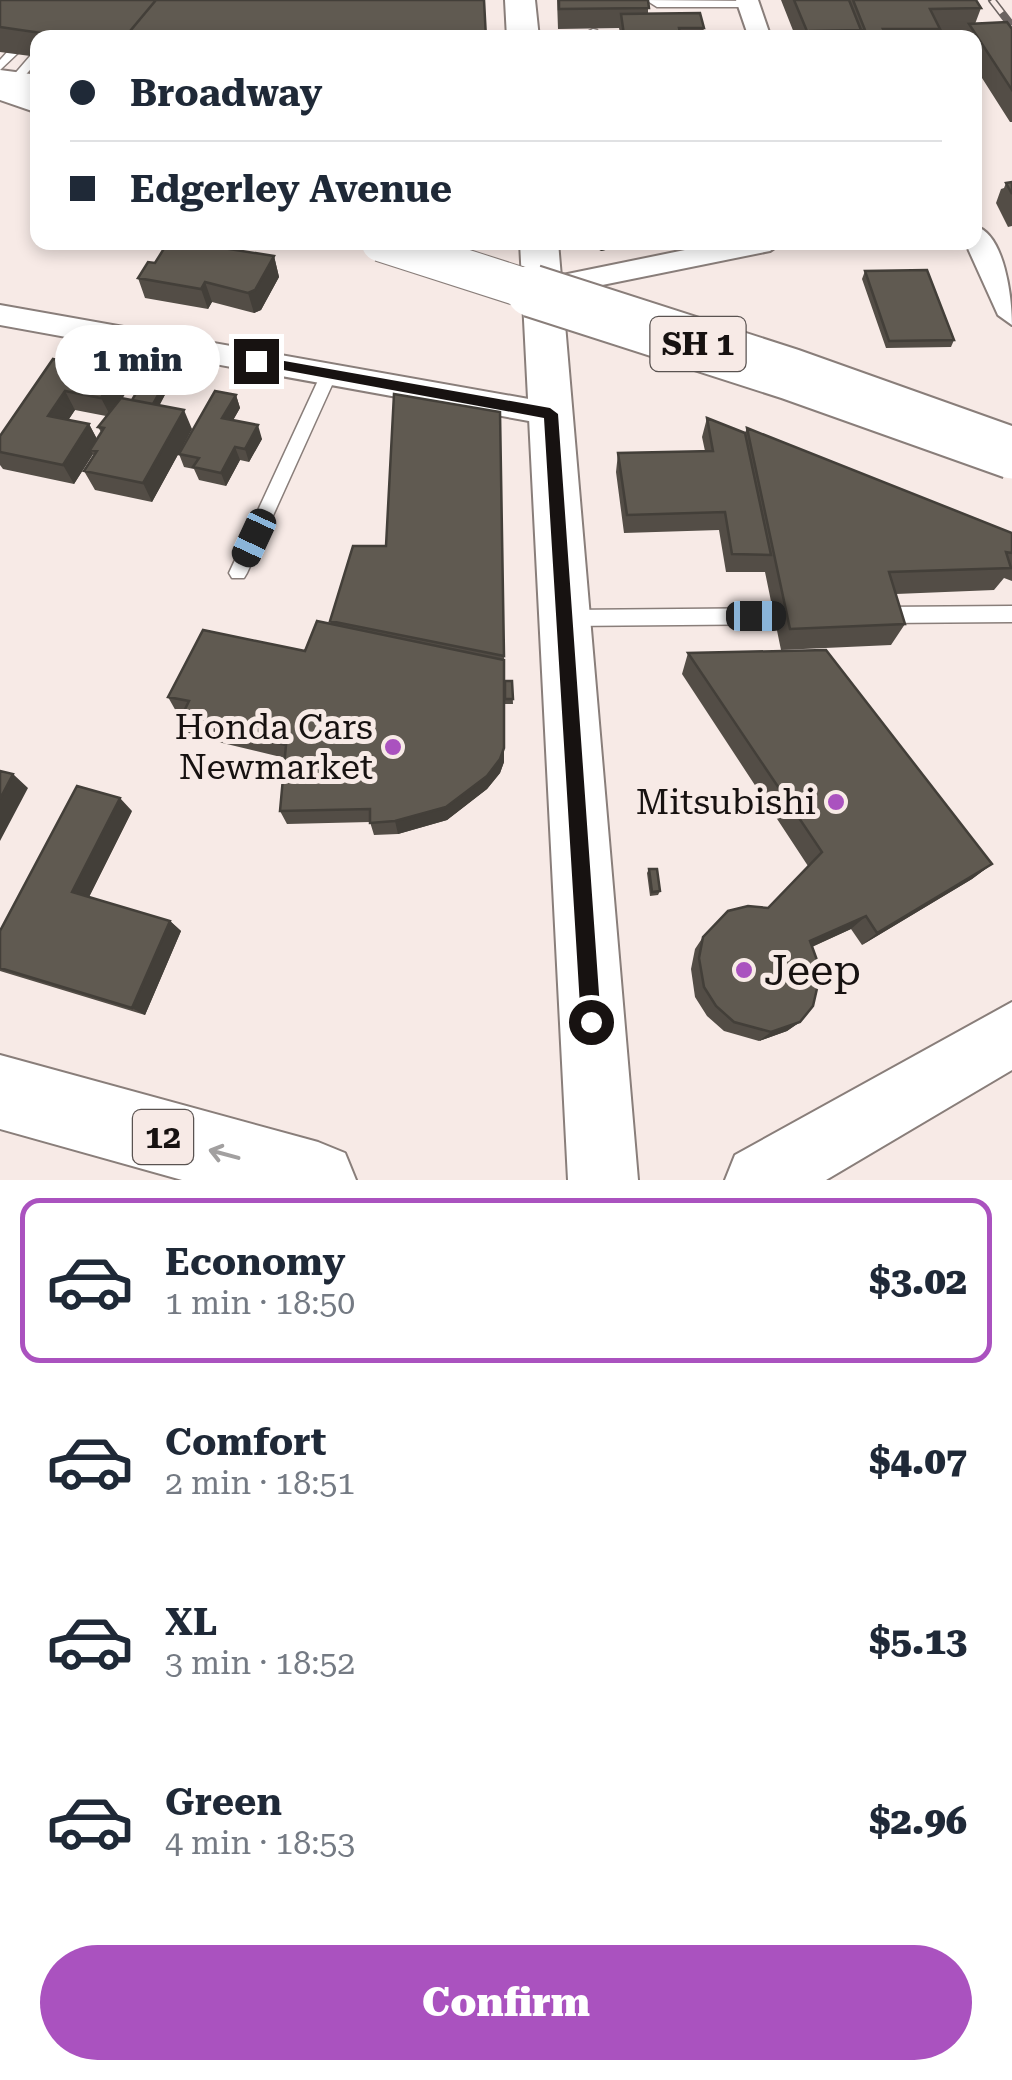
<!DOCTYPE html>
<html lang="en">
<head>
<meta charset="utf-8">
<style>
  body { margin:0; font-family:"Roboto Serif",serif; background:#f2f2f3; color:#1f2937; height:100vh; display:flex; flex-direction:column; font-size:38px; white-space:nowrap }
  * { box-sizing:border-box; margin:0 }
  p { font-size:32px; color:#747a83 }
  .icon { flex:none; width:55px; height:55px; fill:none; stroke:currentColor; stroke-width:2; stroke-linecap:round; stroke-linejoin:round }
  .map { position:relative; height:1180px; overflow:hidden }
  .sheet { display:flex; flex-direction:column; background:#fff; flex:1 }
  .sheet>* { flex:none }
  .guide { position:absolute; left:30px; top:30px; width:952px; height:220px; border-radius:20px; box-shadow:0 5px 15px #0003; display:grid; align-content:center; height:220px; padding:0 40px; background:#fff }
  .end { position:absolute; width:45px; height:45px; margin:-22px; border:12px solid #171211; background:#fff; box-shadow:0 0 0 5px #fff }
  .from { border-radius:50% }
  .bubble { position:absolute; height:70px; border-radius:35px; background:#fff; box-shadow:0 5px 15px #0003; font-size:32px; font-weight:800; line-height:70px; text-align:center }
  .car { position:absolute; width:30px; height:60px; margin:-30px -15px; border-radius:12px; box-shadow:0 0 8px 2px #0007; background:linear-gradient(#222 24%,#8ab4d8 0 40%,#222 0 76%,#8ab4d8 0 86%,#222 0) }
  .guide b { display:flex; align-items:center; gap:35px; height:95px; font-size:38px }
  .guide b+b { border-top:2px solid #e0e1e3 }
  .guide i { width:25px; height:25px; background:#1f2937 }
  ul { padding:18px 0 0; list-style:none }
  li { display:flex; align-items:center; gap:30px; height:165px; margin:0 20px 15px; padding:0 20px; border:5px solid transparent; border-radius:20px }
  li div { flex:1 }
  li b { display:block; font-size:38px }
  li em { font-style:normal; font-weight:800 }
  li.on { border-color:#aa52bf }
  li>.icon { width:90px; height:90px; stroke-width:1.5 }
  .button { display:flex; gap:20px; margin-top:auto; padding:20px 40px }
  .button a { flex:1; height:115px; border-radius:60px; background:#aa52bf; color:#fff; font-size:40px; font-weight:800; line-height:115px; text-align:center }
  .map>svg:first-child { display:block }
</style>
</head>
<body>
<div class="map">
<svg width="1012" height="1180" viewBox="0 0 1012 1180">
  <rect width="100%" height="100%" fill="#f7eae6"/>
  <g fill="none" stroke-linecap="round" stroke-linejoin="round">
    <defs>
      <path id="lane" d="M646 0 748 1 753 4 748 7H657Z
        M593 29 597 30 599 38H588L587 32Z
        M9 50 19 52 0 70V60Z
        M38 54V61L20 81H12V77L31 55Z
        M329 369 337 374 247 573 244 578H232L229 573 321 374Z
        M1012 606V622L883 623 877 620 874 615 877 610 883 607Z
        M797 608 803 611 806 616 803 621 797 624 568 626 562 623 559 618 562 613 568 610Z"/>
      <path id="street" d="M736 0H758L771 38H749Z
        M0 70 38 75V89L0 84Z
        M975 226C1005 234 1012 299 1012 325L998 315 965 242H975Z
        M724 242H783L770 251 543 297 529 288 543 279Z
        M0 305 551 403 562 406 566 414 562 422 551 425 0 325Z"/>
      <path id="secondary" d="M505 0H535L539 38H507Z
        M520 242H558L638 1180H568Z
        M1012 1002V1070L826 1180H725L735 1155Z"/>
      <path id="primary" d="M0 1055 318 1142 345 1153 356 1180H182L0 1129Z"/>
      <path id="highway" d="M0 76 38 89V113L0 100Z"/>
    </defs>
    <use href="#lane" stroke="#897e7a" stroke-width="3"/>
    <use href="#street" stroke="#897e7a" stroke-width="4"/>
    <use href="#secondary" stroke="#897e7a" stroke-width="4"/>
    <use href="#primary" stroke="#897e7a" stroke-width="4"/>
    <use href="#highway" stroke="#897e7a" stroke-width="4"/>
    <use href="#lane" fill="#fff" fill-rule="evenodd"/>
    <use href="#street" fill="#fff" fill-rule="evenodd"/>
    <use href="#secondary" fill="#fff" fill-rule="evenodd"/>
    <use href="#primary" fill="#fff" fill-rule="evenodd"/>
    <use href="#highway" fill="#fff" fill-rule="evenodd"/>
    <defs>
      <path id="rail" d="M992 0 1012 26"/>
    </defs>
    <use href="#rail" stroke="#6b6361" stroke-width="8"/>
    <use href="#rail" stroke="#f7eae6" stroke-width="5" stroke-dasharray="16" stroke-linecap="butt"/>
    <defs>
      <path id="highway-bridge-far1" d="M381 242 540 293"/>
      <path id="highway-bridge" d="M532 291 790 374 1012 453"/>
    </defs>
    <use href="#highway-bridge-far1" stroke="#897e7a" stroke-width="41" stroke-linecap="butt"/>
    <use href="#highway-bridge" stroke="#897e7a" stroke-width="55" stroke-linecap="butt"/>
    <use href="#highway-bridge-far1" stroke="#fff" stroke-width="39"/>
    <use href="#highway-bridge" stroke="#fff" stroke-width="51"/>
  </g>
  <path fill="#534d46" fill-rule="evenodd" d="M0 0 486 38H38V57L0 52Z
    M557 0H648V14L704 28 702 38H621L619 28 558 29Z
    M781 0H976L981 8 975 24 1012 29V122H1010L975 67V38H964L965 34 937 35 936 38H796Z
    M1012 182V226L1008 227 996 203 1001 189 1004 188 1006 183Z
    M585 242H632V244L601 251Z
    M274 256 279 277 261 310 254 313 212 302 208 309 145 298 138 278 155 263Z
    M865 271 954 340 951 347 886 348 862 279Z
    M53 359 118 371 127 391 122 398 132 400 164 384 167 391 159 405 192 429 152 502 95 490 84 471 94 456 93 454 74 484 3 469 0 465V436ZM75 410 106 416 98 427 101 432 97 439 89 424 68 420Z
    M236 395 240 408 233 420 262 439 249 462 240 460 226 486 199 480 194 469 184 467 179 454Z
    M707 418 745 433 747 428 1012 533V581L1004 578 994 590 896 594 905 624 891 645 781 650 765 572H726L719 530 624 533 616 472 618 453 705 451 702 437Z
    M330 621 504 656V762L500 773 487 789 447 820 398 834 374 835 370 822 287 824 280 811 285 758 189 735 180 720 183 714 177 713 168 697 305 651 331 624Z
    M688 653 992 864 972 879 862 945 851 929 812 947 800 1022 787 1031 759 1041 724 1031 707 1016 695 997 691 969 695 949 703 937 768 908 808 866 682 674Z
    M505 681H512L513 704H505Z
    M132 811 89 897 170 921 181 931 145 1015 0 971V931Z
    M649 869 660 891 658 895 650 896 647 873Z"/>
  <path fill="#433f39" d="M602 242H632V244L601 251Z
    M274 256 279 277 261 310 254 313 248 293Z
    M205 282 212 302 208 309 201 289Z
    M118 371 127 391 111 417 101 398Z
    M164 384 167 391 154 416 151 409Z
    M65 391 75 410 58 436 48 416Z
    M236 395 240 408 227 431 222 418Z
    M184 410 192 429 152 502 143 483Z
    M89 424 99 443 90 450 93 454 74 484 63 465Z
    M258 425 262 439 249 462 245 449Z
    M235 447 240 460 226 486 221 473Z
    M504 748V762L500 773 487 789 447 820 398 834 395 821Z
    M13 774 28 788 0 841V799Z
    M120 798 132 811 86 903 72 892Z
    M992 864 972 879 862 945 877 933Z
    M866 916 851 929 798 953 810 941Z
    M170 921 181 931 145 1015 132 1008Z
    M800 1022 787 1031 759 1041 771 1032Z"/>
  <path fill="#605a51" stroke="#433f39" stroke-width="2.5" d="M0 0H156L126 36 127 38H75L0 27Z
    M156 0H484L486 38H139L126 36Z
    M559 0H648L649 8 559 9Z
    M794 0H849L861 30 811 31 809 36Z
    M853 0H976L981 8 930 9 940 29H883L888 38H815L811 31 865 30Z
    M700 13 704 28H679L680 33 624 35 621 14Z
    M1007 22 1012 29V90L969 24Z
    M689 36V38L626 37Z
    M1012 182V194L1006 183Z
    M168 242H185L274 256 255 290 248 293 205 282 201 289 138 278 148 262 155 263Z
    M927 270 954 340 889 341 865 271Z
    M53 359 118 371 101 398 65 391 48 416 89 424 63 465 0 452V436Z
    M143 381 164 384 153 404 132 400Z
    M215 391 236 395 222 418 258 425 245 449 235 447 221 473 193 467 199 458 179 454Z
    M394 394 500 412 504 656 330 621 353 546H386Z
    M121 398 184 410 143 483 84 471 97 451 90 450 104 428 98 427Z
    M707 418 745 433 771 555 732 554 725 512 627 515 618 453 713 451Z
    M747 428 1012 533V553L1006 552 1011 568 889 572 905 624 790 629Z
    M317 621 504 660V748L500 759 487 776 446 807 395 821 370 823V809L280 811 286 745 180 720 189 701 168 697 203 630 305 651Z
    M826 650 992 864 877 933 866 916 810 941 821 971 813 1006 800 1022 771 1032 734 1022 716 1006 704 987 699 958 703 937 728 911 748 906 768 908 822 852 688 653Z
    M505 681H512L513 699H505Z
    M0 771 13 774 0 799Z
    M77 786 120 798 72 892 170 921 132 1008 0 968V931Z
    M649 869H657L660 891 652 892Z"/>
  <defs><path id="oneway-shaft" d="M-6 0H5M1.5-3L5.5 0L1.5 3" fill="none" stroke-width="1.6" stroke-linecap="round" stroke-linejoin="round" transform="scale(2.5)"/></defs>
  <use stroke="#a2a0a0" href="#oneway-shaft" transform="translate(224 1154) rotate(-165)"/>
  <path fill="#171211" d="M256 356 550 408 558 414 601 1022 598 1029 591 1032 581 1022 544 418 251 364Z"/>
  <g fill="#aa52bf" stroke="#f7eae6" stroke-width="4">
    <circle cx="393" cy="747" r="10"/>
    <circle cx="836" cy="802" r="10"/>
    <circle cx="744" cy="970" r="10"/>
  </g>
  <g text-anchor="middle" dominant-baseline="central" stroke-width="10" stroke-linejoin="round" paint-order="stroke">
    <g fill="#f7eae6" stroke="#5a5351" stroke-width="2.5">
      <rect x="650.5" y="317" width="95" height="54" rx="8"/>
      <rect x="133" y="1110" width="60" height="54" rx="8"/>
    </g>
    <g font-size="32" font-weight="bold" fill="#171211">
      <text x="698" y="344">SH 1</text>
      <text x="163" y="1137">12</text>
    </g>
    <g font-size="35" fill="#171211" stroke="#f7eae6" text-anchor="end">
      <text x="373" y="727">Honda Cars<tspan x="373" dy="40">Newmarket</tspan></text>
      <text x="816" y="802">Mitsubishi</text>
    </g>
    <g font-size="42" fill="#171211" stroke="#f7eae6" text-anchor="start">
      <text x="764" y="970">Jeep</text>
    </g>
  </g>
</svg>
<i class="end from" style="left:591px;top:1022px"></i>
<i class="end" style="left:256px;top:361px"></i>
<div class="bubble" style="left:55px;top:325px;width:165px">1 min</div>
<i class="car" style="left:254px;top:538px;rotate:205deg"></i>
<i class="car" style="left:756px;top:616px;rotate:90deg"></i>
<div class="guide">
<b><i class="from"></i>Broadway</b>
<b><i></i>Edgerley Avenue</b>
</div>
</div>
<section class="sheet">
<ul>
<li class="on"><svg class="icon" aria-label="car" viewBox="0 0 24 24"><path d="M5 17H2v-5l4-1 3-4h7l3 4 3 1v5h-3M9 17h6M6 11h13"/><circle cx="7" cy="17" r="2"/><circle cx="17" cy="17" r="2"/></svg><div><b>Economy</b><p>1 min · 18:50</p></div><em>$3.02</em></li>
<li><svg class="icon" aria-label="car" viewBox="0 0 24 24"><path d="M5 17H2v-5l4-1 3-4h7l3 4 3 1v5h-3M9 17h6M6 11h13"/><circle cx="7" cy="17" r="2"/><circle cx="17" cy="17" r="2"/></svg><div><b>Comfort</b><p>2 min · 18:51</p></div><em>$4.07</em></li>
<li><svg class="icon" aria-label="car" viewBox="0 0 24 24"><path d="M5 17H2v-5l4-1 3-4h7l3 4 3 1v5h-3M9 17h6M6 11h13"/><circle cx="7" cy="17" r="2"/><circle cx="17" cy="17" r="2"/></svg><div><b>XL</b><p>3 min · 18:52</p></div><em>$5.13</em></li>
<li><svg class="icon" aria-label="car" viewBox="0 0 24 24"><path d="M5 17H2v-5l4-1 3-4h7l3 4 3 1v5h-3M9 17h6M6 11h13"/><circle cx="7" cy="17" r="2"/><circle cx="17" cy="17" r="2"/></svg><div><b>Green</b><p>4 min · 18:53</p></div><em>$2.96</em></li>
</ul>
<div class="button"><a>Confirm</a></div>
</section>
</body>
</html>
